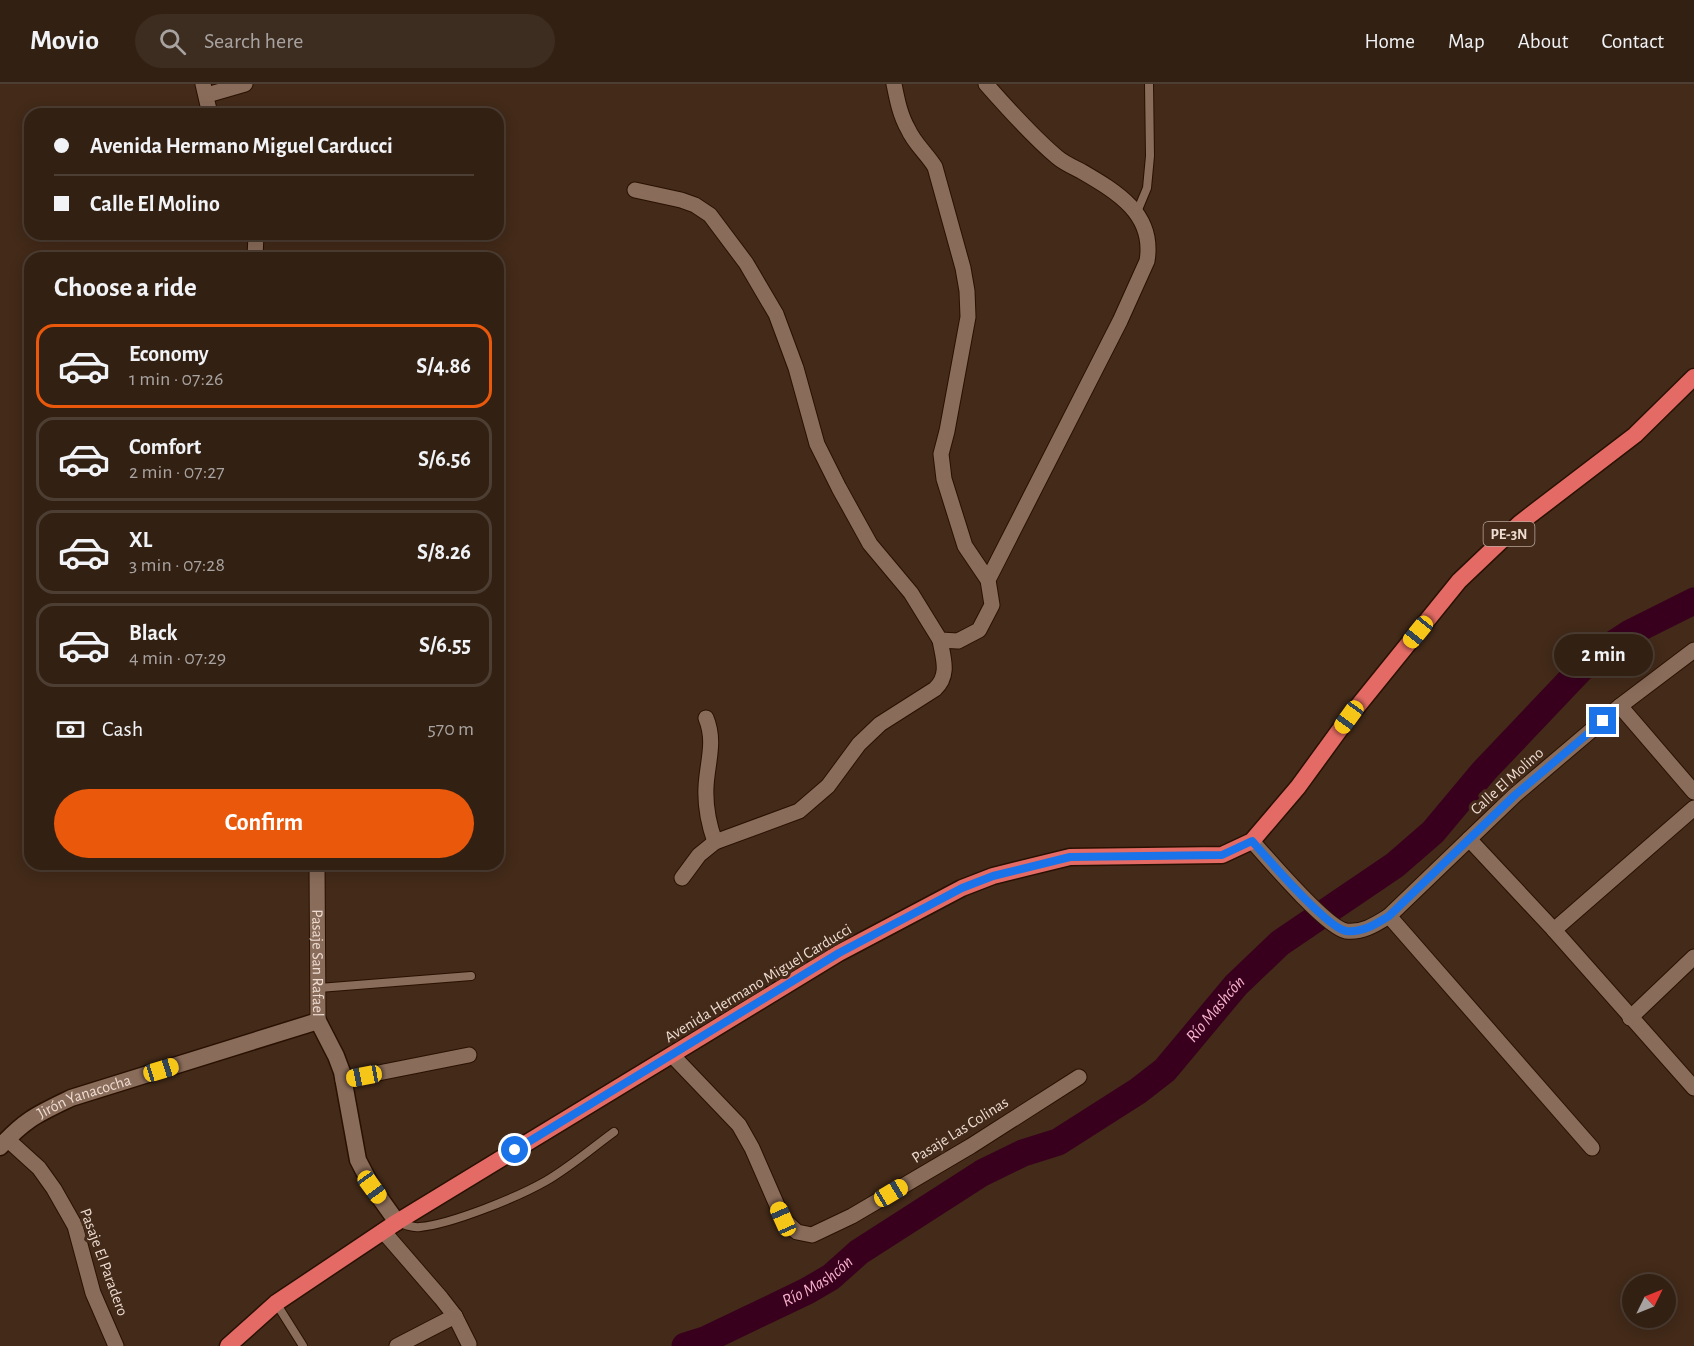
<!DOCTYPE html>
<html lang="en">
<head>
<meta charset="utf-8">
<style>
  body { margin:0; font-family:"Alegreya Sans",sans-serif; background:#3d2d21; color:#f1f3f6; height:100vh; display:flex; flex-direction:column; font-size:22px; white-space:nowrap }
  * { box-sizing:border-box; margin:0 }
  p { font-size:20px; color:#a8a3a0 }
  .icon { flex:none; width:33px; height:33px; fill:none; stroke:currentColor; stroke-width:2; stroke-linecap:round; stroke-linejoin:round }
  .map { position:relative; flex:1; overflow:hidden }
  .sheet { position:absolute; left:24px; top:168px; width:480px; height:618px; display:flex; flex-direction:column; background:#322013; border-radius:18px; box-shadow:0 3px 15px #0003,0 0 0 2px #4d3e33 }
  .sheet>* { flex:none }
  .banner { position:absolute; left:24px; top:24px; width:480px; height:132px; border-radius:18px; box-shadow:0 3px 15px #0003,0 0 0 2px #4d3e33; display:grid; align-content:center; height:132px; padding:0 30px; background:#322013 }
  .needle { width:39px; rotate:47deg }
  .controls { position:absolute; left:1622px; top:1190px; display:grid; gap:12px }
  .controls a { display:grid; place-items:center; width:54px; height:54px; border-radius:50%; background:#322013; box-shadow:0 3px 15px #0003,0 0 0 2px #4d3e33; font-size:30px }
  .end { position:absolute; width:27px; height:27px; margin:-14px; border:8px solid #1a73e8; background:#fff; box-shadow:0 0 0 3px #fff }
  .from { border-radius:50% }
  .bubble { position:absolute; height:42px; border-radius:21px; background:#322013; box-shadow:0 3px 15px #0003,0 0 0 2px #4d3e33; font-size:20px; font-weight:700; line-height:42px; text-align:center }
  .car { position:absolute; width:18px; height:36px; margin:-18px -9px; border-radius:8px; box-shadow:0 0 4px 2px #0007; background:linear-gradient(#f5c518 24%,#345 0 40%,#f5c518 0 76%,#345 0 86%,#f5c518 0) }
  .banner b { display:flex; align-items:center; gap:21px; height:57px; font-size:22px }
  .banner b+b { border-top:2px solid #4d3e33 }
  .banner i { width:15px; height:15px; background:#f1f3f6 }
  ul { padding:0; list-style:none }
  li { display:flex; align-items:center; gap:18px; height:84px; margin:0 12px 9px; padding:0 18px; border:3px solid #4d3e33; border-radius:18px }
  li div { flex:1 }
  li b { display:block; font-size:22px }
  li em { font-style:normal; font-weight:700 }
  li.on { border-color:#ea580c }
  li>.icon { width:54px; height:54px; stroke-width:1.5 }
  h2 { padding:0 30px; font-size:27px; line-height:72px }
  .pay { display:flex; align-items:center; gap:15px; height:66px; padding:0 30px; font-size:22px }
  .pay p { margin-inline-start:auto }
  .cta { display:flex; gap:12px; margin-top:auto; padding:12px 30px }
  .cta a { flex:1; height:69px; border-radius:36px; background:#ea580c; color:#fff; font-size:24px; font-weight:700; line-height:69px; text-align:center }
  header { display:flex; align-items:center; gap:36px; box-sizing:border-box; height:84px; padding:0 30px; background:#322013; border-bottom:2px solid #4d3e33 }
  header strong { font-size:28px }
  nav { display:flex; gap:33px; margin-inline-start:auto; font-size:21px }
  .search { width:420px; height:54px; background:#3d2d21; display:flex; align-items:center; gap:15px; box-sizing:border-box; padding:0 21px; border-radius:33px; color:#a8a3a0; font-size:22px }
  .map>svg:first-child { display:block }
</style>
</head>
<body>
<header>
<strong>Movio</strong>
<div class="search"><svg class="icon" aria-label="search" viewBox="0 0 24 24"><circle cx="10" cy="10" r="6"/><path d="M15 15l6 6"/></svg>Search here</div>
<nav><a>Home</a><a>Map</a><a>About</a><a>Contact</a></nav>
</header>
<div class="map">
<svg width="1694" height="1262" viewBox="0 0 1694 1262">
  <rect width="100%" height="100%" fill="#432a19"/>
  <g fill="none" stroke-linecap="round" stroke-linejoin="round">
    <path stroke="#39001e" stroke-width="27" id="s1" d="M685 1262 707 1255 807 1207 831 1193 859 1168 982 1089 1023 1069 1058 1058 1138 1007 1165 986 1236 901 1280 859 1395 781 1433 748 1484 687 1580 586 1604 566 1630 549 1694 517"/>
    <defs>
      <path id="service" d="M1137 128 1147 104 1150 72 1149 0
        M319 904 471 892
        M398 1138C405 1141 412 1144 420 1143 452 1140 518 1113 546 1097 570 1083 592 1064 614 1048
        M276 1219 303 1262"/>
      <g id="minor">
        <path d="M203 0 210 30"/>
        <path d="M986 0C1008 25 1032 52 1057 73 1064 79 1073 83 1081 87 1117 108 1155 130 1147 177L1120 237 988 496"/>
        <path d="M207 11 245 0"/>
        <path d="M635 106 681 116 695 121 710 131 746 179 776 230 796 284 817 360 839 404 870 460 911 509 940 556 958 557 979 546 992 521 988 496 965 462 944 395 941 370 947 347 968 233 967 207 963 184 935 83C927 70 914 59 908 45 900 31 897 15 894 0"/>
        <path d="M255 174 256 150"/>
        <path d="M1620 622 1694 708"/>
        <path d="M706 634C716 658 707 679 706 703 705 722 709 741 715 758"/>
        <path d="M1469 755 1554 846 1694 1004"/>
        <path d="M1252 757C1267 774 1327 844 1346 847 1363 849 1376 840 1389 832L1515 711 1620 622 1694 566"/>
        <path id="s2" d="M317 780 318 937"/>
        <path d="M682 794 699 771 715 758 799 727 828 702 859 660 880 640 935 605C950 591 943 574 940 556"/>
        <path d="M1389 832 1592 1064"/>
        <path d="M1554 846 1694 724"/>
        <path d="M1630 934 1694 873"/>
        <path d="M672 971 739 1041 752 1064 783 1135 797 1148 812 1151 852 1132 971 1062 1079 993"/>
        <path d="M343 996 469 971"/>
        <path d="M7 1055 39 1084 54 1105 75 1142 93 1209 116 1262"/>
        <path d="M383 1147 441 1214 455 1232 469 1260"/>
        <path d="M397 1262 455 1232"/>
      </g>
      <g id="tertiary">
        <path id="s3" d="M0 1063C25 1035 38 1030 71 1014L318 937 336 972 342 988 358 1076 372 1103 397 1138"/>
      </g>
      <path id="trunk" d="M228 1262 276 1219 397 1138 839 869 962 804 993 792 1070 773 1222 771 1252 757 1298 703 1349 633 1459 497 1520 439 1635 351 1694 293"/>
    </defs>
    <use href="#service" stroke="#291102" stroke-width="10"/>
    <use href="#minor" stroke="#291102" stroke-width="17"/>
    <use href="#tertiary" stroke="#291102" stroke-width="19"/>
    <use href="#trunk" stroke="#291102" stroke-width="19"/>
    <use href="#service" stroke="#8a6c5a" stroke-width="8"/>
    <use href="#minor" stroke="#8a6c5a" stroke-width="15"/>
    <use href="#tertiary" stroke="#8a6c5a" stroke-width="16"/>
    <use href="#trunk" stroke="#e46b65" stroke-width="16"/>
  </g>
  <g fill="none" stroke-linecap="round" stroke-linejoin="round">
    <path stroke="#1a73e8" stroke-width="8" d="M515 1066 839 869 962 804 993 792 1070 773 1222 771 1252 757C1267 774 1327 844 1346 847 1362 849 1376 840 1389 832L1515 711 1603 637"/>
  </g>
  <g text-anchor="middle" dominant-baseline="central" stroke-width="6" stroke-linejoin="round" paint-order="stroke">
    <rect fill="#432a19" stroke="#bba79a" stroke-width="1.5" x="1483.5" y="438" width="51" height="24" rx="4.5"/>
    <g font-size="15" font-weight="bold" fill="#eedcd2">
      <text x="1509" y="450">PE-3N</text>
    </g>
    <g font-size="16" fill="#eedcd2" stroke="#432a19">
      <text transform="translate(1507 697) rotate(-42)">Calle El Molino</text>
      <text stroke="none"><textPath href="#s2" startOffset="99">Pasaje San Rafael</textPath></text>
      <text transform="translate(758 899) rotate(-31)">Avenida Hermano Miguel Carducci</text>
      <text stroke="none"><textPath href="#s3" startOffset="100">Jirón Yanacocha</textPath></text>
      <text transform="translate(960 1046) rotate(-32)">Pasaje Las Colinas</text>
      <text transform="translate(104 1178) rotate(70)">Pasaje El Paradero</text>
    </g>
    <g font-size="18" font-style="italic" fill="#f6afca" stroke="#432a19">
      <text stroke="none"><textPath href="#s1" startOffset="636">Río Mashcón</textPath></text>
      <text stroke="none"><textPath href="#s1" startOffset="148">Río Mashcón</textPath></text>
    </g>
  </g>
</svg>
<div class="controls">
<a><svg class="needle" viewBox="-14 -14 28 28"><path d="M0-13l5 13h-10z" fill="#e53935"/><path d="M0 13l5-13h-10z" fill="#a8a3a0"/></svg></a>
</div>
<i class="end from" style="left:515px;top:1066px"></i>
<i class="end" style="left:1603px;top:637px"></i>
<div class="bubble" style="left:1554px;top:550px;width:99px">2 min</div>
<i class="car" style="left:1418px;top:548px;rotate:219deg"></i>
<i class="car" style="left:1349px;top:633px;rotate:216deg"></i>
<i class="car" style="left:161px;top:986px;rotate:73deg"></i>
<i class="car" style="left:364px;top:992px;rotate:259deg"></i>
<i class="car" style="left:372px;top:1103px;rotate:144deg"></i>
<i class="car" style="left:891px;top:1109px;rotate:59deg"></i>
<i class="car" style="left:783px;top:1135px;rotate:336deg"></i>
<div class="banner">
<b><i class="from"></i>Avenida Hermano Miguel Carducci</b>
<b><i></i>Calle El Molino</b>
</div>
<section class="sheet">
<h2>Choose a ride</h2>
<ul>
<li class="on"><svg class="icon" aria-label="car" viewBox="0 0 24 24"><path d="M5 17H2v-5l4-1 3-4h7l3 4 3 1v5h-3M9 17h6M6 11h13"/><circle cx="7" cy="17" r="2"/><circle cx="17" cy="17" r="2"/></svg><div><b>Economy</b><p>1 min · 07:26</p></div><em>S/4.86</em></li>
<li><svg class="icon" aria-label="car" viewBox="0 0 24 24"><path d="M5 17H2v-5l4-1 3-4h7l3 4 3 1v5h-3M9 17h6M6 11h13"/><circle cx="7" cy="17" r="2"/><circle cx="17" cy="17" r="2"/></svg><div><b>Comfort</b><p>2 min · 07:27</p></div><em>S/6.56</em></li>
<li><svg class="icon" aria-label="car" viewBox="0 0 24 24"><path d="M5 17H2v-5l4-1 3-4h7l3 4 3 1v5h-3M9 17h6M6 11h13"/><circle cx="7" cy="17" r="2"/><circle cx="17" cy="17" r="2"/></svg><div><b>XL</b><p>3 min · 07:28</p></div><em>S/8.26</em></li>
<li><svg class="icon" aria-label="car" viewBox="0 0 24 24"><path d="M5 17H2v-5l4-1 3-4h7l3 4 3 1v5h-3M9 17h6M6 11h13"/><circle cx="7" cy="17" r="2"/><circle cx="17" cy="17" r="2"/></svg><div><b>Black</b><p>4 min · 07:29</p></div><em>S/6.55</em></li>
</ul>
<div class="pay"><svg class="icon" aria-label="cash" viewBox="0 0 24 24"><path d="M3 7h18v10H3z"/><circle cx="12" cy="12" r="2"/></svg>Cash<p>570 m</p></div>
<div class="cta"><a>Confirm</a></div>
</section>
</div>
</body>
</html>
